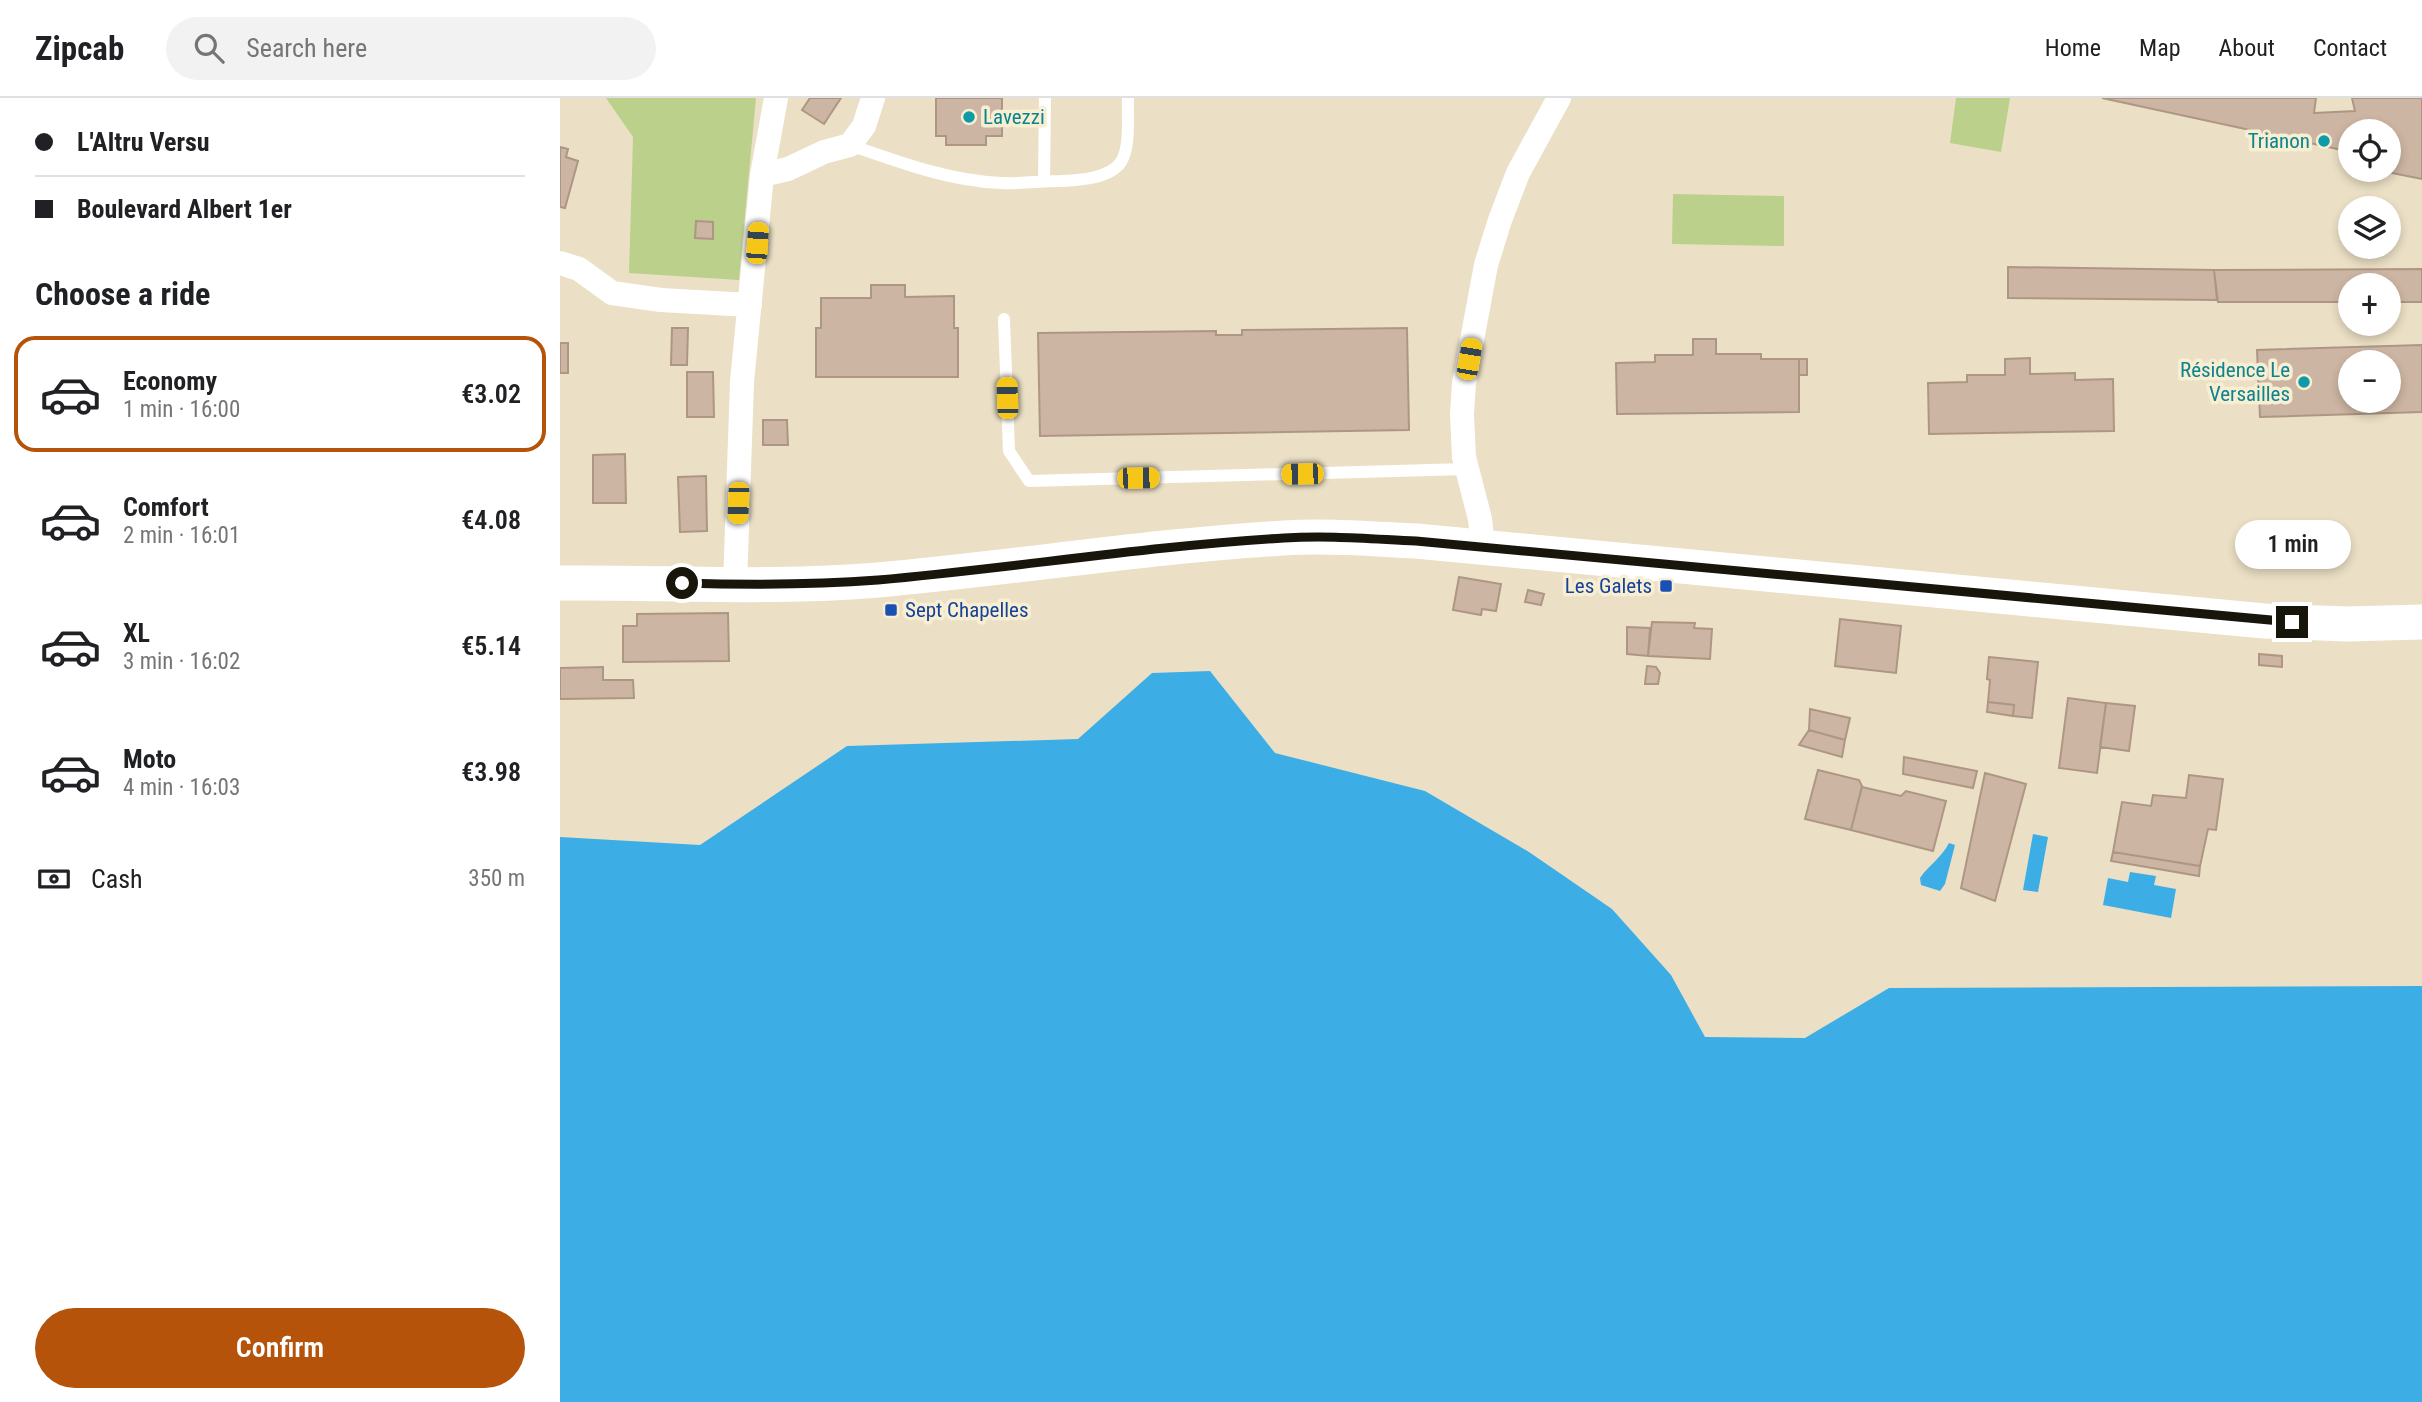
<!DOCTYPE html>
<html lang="en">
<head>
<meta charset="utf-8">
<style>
  body { margin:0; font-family:"Roboto Condensed",sans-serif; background:#f2f2f2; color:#202124; height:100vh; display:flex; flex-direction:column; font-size:26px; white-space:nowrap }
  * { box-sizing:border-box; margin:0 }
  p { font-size:23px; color:#757577 }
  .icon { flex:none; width:38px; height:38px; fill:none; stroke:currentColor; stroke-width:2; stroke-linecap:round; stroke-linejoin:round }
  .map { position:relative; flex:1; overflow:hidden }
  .drawer { display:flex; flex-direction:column; background:#fff; width:560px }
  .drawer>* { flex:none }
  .banner { display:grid; align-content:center; height:154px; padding:0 35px; background:#fff }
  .tools { position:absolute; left:1778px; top:21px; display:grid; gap:14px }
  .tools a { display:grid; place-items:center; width:63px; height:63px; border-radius:50%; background:#fff; box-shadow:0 4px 10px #0003; font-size:35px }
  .end { position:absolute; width:32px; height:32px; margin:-16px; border:9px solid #18150b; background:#fff; box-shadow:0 0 0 4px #fff }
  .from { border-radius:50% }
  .bubble { position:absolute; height:49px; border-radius:24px; background:#fff; box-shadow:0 4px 10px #0003; font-size:23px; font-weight:600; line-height:49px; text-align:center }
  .car { position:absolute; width:21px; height:42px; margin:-21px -10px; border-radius:9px; box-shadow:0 0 5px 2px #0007; background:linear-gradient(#f5c518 24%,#345 0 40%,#f5c518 0 76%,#345 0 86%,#f5c518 0) }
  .banner b { display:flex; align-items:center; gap:24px; height:66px; font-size:26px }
  .banner b+b { border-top:2px solid #e0e0e0 }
  .banner i { width:18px; height:18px; background:#202124 }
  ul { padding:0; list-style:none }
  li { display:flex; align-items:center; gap:21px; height:116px; margin:0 14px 10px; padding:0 21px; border:4px solid transparent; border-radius:21px }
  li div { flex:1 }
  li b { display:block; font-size:26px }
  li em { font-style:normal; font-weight:600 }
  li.on { border-color:#b45309 }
  li>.icon { width:63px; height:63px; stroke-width:1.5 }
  h2 { padding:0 35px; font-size:32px; line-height:84px }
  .pay { display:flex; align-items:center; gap:18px; height:77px; padding:0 35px; font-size:26px }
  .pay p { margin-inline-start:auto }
  .action { display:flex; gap:14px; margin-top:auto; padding:14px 35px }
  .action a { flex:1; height:80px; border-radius:42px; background:#b45309; color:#fff; font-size:28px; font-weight:600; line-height:80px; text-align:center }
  header { display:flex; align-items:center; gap:42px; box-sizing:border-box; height:98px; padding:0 35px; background:#fff; border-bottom:2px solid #e0e0e0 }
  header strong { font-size:33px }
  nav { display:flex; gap:38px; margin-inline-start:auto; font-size:24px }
  .search { width:490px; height:63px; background:#f2f2f2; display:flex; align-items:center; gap:18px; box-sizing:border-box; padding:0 24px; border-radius:38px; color:#757577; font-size:26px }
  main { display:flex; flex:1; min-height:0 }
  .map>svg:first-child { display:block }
</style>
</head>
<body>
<header>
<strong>Zipcab</strong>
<div class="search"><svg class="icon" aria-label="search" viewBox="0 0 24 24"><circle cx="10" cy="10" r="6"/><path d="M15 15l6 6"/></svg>Search here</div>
<nav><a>Home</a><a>Map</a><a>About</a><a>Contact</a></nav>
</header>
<main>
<section class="drawer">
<div class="banner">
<b><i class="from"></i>L'Altru Versu</b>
<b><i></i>Boulevard Albert 1er</b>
</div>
<h2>Choose a ride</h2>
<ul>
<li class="on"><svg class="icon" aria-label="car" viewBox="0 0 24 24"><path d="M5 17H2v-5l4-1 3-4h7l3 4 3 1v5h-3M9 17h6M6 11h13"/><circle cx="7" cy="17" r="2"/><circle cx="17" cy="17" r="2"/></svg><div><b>Economy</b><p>1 min · 16:00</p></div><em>€3.02</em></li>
<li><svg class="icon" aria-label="car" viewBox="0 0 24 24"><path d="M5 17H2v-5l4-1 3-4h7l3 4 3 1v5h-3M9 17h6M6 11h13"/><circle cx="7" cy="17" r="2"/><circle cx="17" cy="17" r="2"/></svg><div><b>Comfort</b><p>2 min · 16:01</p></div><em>€4.08</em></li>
<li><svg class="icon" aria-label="car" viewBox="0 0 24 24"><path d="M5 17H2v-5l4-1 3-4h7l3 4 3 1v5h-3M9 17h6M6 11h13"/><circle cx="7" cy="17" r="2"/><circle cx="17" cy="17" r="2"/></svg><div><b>XL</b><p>3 min · 16:02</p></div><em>€5.14</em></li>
<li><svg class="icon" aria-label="car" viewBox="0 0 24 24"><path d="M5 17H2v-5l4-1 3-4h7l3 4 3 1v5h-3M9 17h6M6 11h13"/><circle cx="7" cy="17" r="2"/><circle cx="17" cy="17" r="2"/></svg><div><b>Moto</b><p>4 min · 16:03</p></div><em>€3.98</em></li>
</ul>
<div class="pay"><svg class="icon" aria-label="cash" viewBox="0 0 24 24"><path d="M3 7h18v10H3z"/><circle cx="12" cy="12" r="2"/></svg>Cash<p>350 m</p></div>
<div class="action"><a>Confirm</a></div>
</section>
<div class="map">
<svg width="1862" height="1304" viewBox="0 0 1862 1304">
  <rect width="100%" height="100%" fill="#ebe0c5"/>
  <path fill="#bbd08b" d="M46 0H196L179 182 69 175 73 39Z
    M1396 0H1450L1441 54 1390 45Z
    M1113 96 1224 98V148L1112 146Z"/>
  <path fill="#3dade6" d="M650 573 715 655 865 693 969 754 1052 811 1111 877 1145 939 1245 940 1329 890 1862 888V1304H0V739L140 747 287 648 518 641 592 575Z
    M1473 736 1488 739 1478 794 1463 792Z
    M1389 745 1395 747 1385 786 1380 793 1361 787 1360 780C1369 767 1382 759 1389 745Z
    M1570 774 1596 778 1594 787 1616 791 1611 820 1543 807 1548 780 1568 784Z"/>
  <path fill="#ccb5a2" stroke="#ad9784" stroke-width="2" fill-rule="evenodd" d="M250 0H281L264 26 242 12Z
    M376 0H442V38H426V47H386V38H376Z
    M1542 0H1756L1754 15 1795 13 1792 0H1862V81L1817 72H1829V33H1790V67L1786 66 1782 52Z
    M0 49 8 51 6 59 18 63 5 110 0 109Z
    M136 123 153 124V141L135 140Z
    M1448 169 1654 172 1657 202 1448 200Z
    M1862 171V204H1829V187H1790V204H1658L1654 172Z
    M311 187H345V199L394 198V230H398V279H256V230H261V200H311Z
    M112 230H128L127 267H111Z
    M847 230 849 332 480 338 478 235 656 233V237H682V232Z
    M1133 241H1156V256H1201V261H1239V314L1057 316 1056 265 1095 264V257H1133Z
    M0 245H8V275H0Z
    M1862 247V314L1700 319 1697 252ZM1790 264H1829V303H1790Z
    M1470 260V276L1515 275V282L1553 281 1554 333 1369 336 1368 285 1407 284V277H1445V261Z
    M1239 261H1247V277H1239Z
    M127 274H153L154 319H127Z
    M203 322H227L228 347H203Z
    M65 356 66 405H33V357Z
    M146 378 147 433 120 434 118 379Z
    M899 479 941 486 936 513 922 511 921 517 893 512Z
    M968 492 984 496 981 507 965 504Z
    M168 515 169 563 63 564V528H77V516Z
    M1280 521 1341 528 1336 575 1275 568Z
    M1092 524 1135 525 1134 530 1152 531 1150 561 1088 558Z
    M1067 529 1090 530 1088 558 1067 556Z
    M1699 556 1722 558V569L1699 567Z
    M1429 559 1478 564 1472 620 1453 618 1454 607 1428 604 1430 582 1427 581Z
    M1087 568 1096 569 1100 575 1098 586H1085Z
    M43 569V582H73L74 600 0 601V570Z
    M1508 600 1546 605 1537 675 1499 670Z
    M1428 604 1454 607 1453 618 1427 614Z
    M1546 605 1575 608 1569 653 1540 649Z
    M1250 611 1290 620 1285 642 1249 632Z
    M1249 632 1285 642 1282 659 1239 647Z
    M1344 659 1417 673 1413 690 1343 676Z
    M1258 672 1299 682 1302 688 1291 732 1245 721Z
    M1425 675 1466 686 1435 803 1401 790Z
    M1629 677 1663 681 1656 732 1648 731 1640 768 1553 754 1562 704 1591 708 1593 697 1626 700Z
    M1302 689 1341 698 1346 693 1386 703 1373 753 1291 732Z
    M1553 754 1640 768 1639 778 1551 763Z"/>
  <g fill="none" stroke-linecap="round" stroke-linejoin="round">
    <path stroke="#fff" stroke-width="12" d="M290 47C339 64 389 83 441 85 461 86 481 83 501 83 519 82 549 81 561 64 571 48 567 18 568 0
      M484 83 485 0
      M444 221 449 353 469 383 906 371"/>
    <path stroke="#fff" stroke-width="24" d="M202 77 228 71 264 54 290 47 304 28 313 0
      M0 165 19 171 52 195 101 202 190 207
      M923 450 920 421 904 359 902 316 904 285 926 167 940 122 958 75 999 0
      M175 487 182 284 202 77 216 0"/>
    <path stroke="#fff" stroke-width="35" d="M0 485C106 484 212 491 318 482 453 470 588 448 724 440 767 437 812 441 856 443L1704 523 1788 526 1862 524"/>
  </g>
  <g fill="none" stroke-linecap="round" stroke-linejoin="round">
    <path stroke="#18150b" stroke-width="9" d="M122 485C188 487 253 487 318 482 453 470 588 448 724 440 768 437 812 441 856 443L1732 524"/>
  </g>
  <g fill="#0f9aa8" stroke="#f8eed2" stroke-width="2.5">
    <circle cx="409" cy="19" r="7"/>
    <circle cx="1764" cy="43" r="7"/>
    <circle cx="1744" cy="284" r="7"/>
  </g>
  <g fill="#1a4fb4" stroke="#f8eed2" stroke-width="2.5">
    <rect x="1099" y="481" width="14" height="14" rx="3.5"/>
    <rect x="324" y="505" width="14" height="14" rx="3.5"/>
  </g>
  <g text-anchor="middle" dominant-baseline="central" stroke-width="7" stroke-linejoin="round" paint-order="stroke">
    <g font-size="21" fill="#0d838f" stroke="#f8eed2" text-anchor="end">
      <text x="423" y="19" text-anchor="start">Lavezzi</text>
      <text x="1750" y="43">Trianon</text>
      <text x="1730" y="272">Résidence Le<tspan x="1730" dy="24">Versailles</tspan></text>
    </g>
    <g font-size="21" fill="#164399" stroke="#f8eed2" text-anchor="end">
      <text x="1092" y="488">Les Galets</text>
      <text x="345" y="512" text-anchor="start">Sept Chapelles</text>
    </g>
  </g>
</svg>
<div class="tools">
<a><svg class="icon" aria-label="locate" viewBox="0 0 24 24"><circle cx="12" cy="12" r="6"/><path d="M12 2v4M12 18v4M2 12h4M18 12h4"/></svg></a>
<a><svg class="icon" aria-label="layers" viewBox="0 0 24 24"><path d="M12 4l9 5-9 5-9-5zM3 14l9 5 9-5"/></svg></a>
<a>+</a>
<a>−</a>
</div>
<i class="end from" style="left:122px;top:485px"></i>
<i class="end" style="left:1732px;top:524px"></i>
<div class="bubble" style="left:1675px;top:422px;width:116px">1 min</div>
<i class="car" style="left:197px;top:145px;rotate:4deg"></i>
<i class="car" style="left:909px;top:261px;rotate:10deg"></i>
<i class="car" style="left:447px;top:300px;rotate:358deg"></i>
<i class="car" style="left:742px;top:376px;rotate:269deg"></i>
<i class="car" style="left:578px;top:380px;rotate:89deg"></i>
<i class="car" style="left:178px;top:405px;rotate:182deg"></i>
</div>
</main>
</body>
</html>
